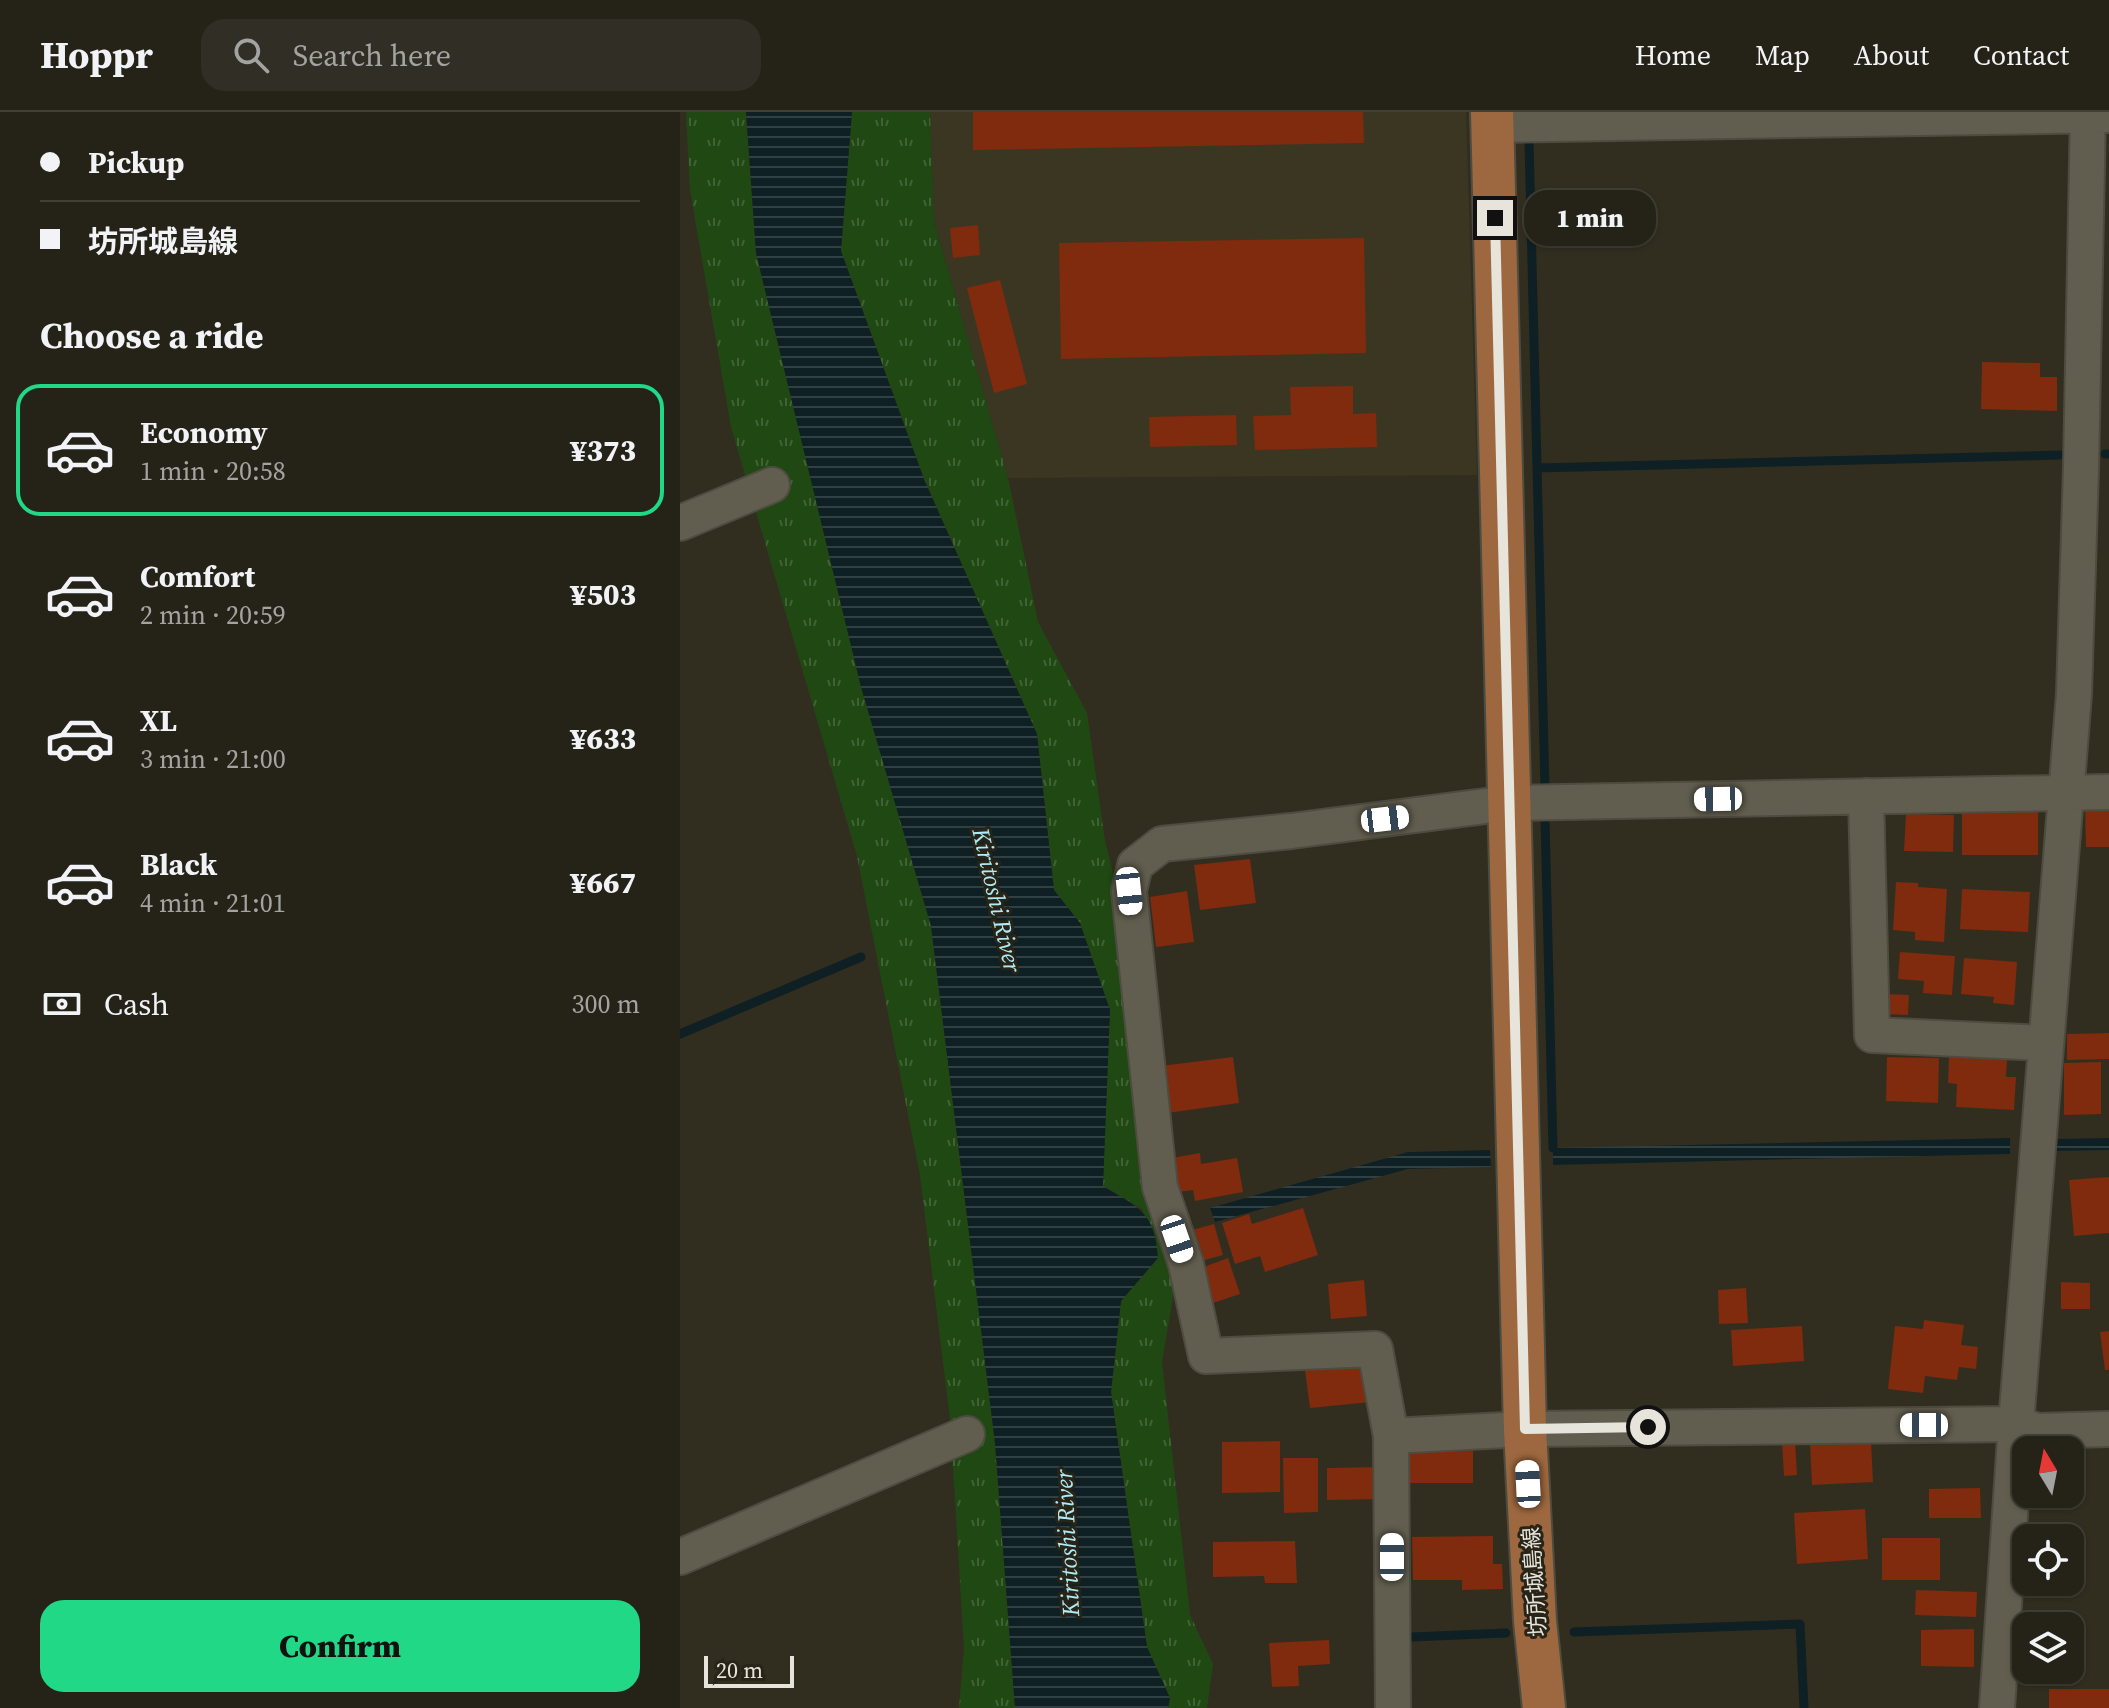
<!DOCTYPE html>
<html lang="en">
<head>
<meta charset="utf-8">
<style>
  body { margin:0; font-family:"Source Serif 4","Noto Sans JP",serif; background:#312f25; color:#f1f3f6; height:100vh; display:flex; flex-direction:column; font-size:30px; white-space:nowrap }
  * { box-sizing:border-box; margin:0 }
  p { font-size:26px; color:#a3a4a2 }
  .icon { flex:none; width:44px; height:44px; fill:none; stroke:currentColor; stroke-width:2; stroke-linecap:round; stroke-linejoin:round }
  .map { position:relative; flex:1; overflow:hidden }
  .details { display:flex; flex-direction:column; background:#252218; width:680px }
  .details>* { flex:none }
  .hud { display:grid; align-content:center; height:176px; padding:0 40px; background:#252218 }
  .needle { width:52px; rotate:350deg }
  .controls { position:absolute; left:1332px; top:1324px; display:grid; gap:16px }
  .controls a { display:grid; place-items:center; width:72px; height:72px; border-radius:16px; background:#252218; box-shadow:0 2px 6px #0004,0 0 0 2px #423f37; font-size:40px }
  .scale { position:absolute; left:24px; bottom:20px; width:90px; box-sizing:border-box; padding-left:8px; border:4px solid #e6e4db; border-top:0; font-size:22px; line-height:28px; white-space:nowrap; color:#e6e4db; -webkit-text-stroke:6px #282417; paint-order:stroke }
  .end { position:absolute; width:36px; height:36px; margin:-18px; border:10px solid #e6e4db; background:#111; box-shadow:0 0 0 4px #111 }
  .from { border-radius:50% }
  .bubble { position:absolute; height:56px; border-radius:24px; background:#252218; box-shadow:0 2px 6px #0004,0 0 0 2px #423f37; font-size:26px; font-weight:800; line-height:56px; text-align:center }
  .car { position:absolute; width:24px; height:48px; margin:-24px -12px; border-radius:10px; box-shadow:0 0 6px 2px #0007; background:linear-gradient(#fff 24%,#345 0 40%,#fff 0 76%,#345 0 86%,#fff 0) }
  .hud b { display:flex; align-items:center; gap:28px; height:76px; font-size:30px }
  .hud b+b { border-top:2px solid #423f37 }
  .hud i { width:20px; height:20px; background:#f1f3f6 }
  ul { padding:0; list-style:none }
  li { display:flex; align-items:center; gap:24px; height:132px; margin:0 16px 12px; padding:0 24px; border:4px solid transparent; border-radius:24px }
  li div { flex:1 }
  li b { display:block; font-size:30px }
  li em { font-style:normal; font-weight:800 }
  li.current { border-color:#21d887 }
  li>.icon { width:72px; height:72px; stroke-width:1.5 }
  h2 { padding:0 40px; font-size:36px; line-height:96px }
  .pay { display:flex; align-items:center; gap:20px; height:88px; padding:0 40px; font-size:30px }
  .pay p { margin-inline-start:auto }
  .cta { display:flex; gap:16px; margin-top:auto; padding:16px 40px }
  .cta a { flex:1; height:92px; border-radius:24px; background:#21d887; color:#111; font-size:32px; font-weight:800; line-height:92px; text-align:center }
  header { display:flex; align-items:center; gap:48px; box-sizing:border-box; height:112px; padding:0 40px; background:#252218; border-bottom:2px solid #423f37 }
  header strong { font-size:38px }
  nav { display:flex; gap:44px; margin-inline-start:auto; font-size:28px }
  .search { width:560px; height:72px; background:#312f25; display:flex; align-items:center; gap:20px; box-sizing:border-box; padding:0 28px; border-radius:24px; color:#a3a4a2; font-size:30px }
  main { display:flex; flex:1; min-height:0 }
  .map>svg:first-child { display:block }
</style>
</head>
<body>
<header>
<strong>Hoppr</strong>
<div class="search"><svg class="icon" aria-label="search" viewBox="0 0 24 24"><circle cx="10" cy="10" r="6"/><path d="M15 15l6 6"/></svg>Search here</div>
<nav><a>Home</a><a>Map</a><a>About</a><a>Contact</a></nav>
</header>
<main>
<section class="details">
<div class="hud">
<b><i class="from"></i>Pickup</b>
<b><i></i>坊所城島線</b>
</div>
<h2>Choose a ride</h2>
<ul>
<li class="current"><svg class="icon" aria-label="car" viewBox="0 0 24 24"><path d="M5 17H2v-5l4-1 3-4h7l3 4 3 1v5h-3M9 17h6M6 11h13"/><circle cx="7" cy="17" r="2"/><circle cx="17" cy="17" r="2"/></svg><div><b>Economy</b><p>1 min · 20:58</p></div><em>¥373</em></li>
<li><svg class="icon" aria-label="car" viewBox="0 0 24 24"><path d="M5 17H2v-5l4-1 3-4h7l3 4 3 1v5h-3M9 17h6M6 11h13"/><circle cx="7" cy="17" r="2"/><circle cx="17" cy="17" r="2"/></svg><div><b>Comfort</b><p>2 min · 20:59</p></div><em>¥503</em></li>
<li><svg class="icon" aria-label="car" viewBox="0 0 24 24"><path d="M5 17H2v-5l4-1 3-4h7l3 4 3 1v5h-3M9 17h6M6 11h13"/><circle cx="7" cy="17" r="2"/><circle cx="17" cy="17" r="2"/></svg><div><b>XL</b><p>3 min · 21:00</p></div><em>¥633</em></li>
<li><svg class="icon" aria-label="car" viewBox="0 0 24 24"><path d="M5 17H2v-5l4-1 3-4h7l3 4 3 1v5h-3M9 17h6M6 11h13"/><circle cx="7" cy="17" r="2"/><circle cx="17" cy="17" r="2"/></svg><div><b>Black</b><p>4 min · 21:01</p></div><em>¥667</em></li>
</ul>
<div class="pay"><svg class="icon" aria-label="cash" viewBox="0 0 24 24"><path d="M3 7h18v10H3z"/><circle cx="12" cy="12" r="2"/></svg>Cash<p>300 m</p></div>
<div class="cta"><a>Confirm</a></div>
</section>
<div class="map">
<svg width="1429" height="1596" viewBox="0 0 1429 1596">
  <defs>
    <pattern id="grass-tufts" width="24" height="20" patternUnits="userSpaceOnUse" patternTransform="scale(2)"><rect width="24" height="20" fill="#204813"/><path d="M3 7l-1-3M5 7V3M7 7l1-3M15 17l-1-3M17 17v-4M19 17l1-3" fill="none" stroke="#406235"/></pattern>
    <pattern id="water-rules" width="6" height="5" patternUnits="userSpaceOnUse" patternTransform="scale(2)"><rect width="6" height="5" fill="#0e2024"/><path d="M0 2.5h6" fill="none" stroke="#314043"/></pattern>
  </defs>
  <rect width="100%" height="100%" fill="#312e20"/>
  <path fill="#3b3622" d="M250 0H786L797 363 328 366 254 109Z"/>
  <path fill="url(#grass-tufts)" d="M6 0H66L76 141 181 575 251 814 315 1331 335 1596H279L284 1536 270 1307 240 1063 177 744 51 315 10 78Z
    M172 0H250L254 110 328 366 358 510 407 601 425 729 446 814 496 1166 482 1250 510 1503 533 1552 527 1596H488L490 1586 467 1535 431 1280 441 1189 478 1146 462 1097 423 1074 430 898 400 811 374 778 357 622 244 367 161 139Z"/>
  <path fill="url(#water-rules)" d="M66 0H172L161 139 244 367 357 622 374 778 400 811 430 898 423 1074C459 1096 475 1100 478 1146L441 1189 431 1280 467 1535 490 1586 488 1596H335L315 1331 251 814 181 575 76 141Z
    M1330 1026V1042L873 1053V1036Z
    M1429 1026V1038L1374 1039V1027Z
    M810 1038 811 1055 728 1057 535 1110 530 1096 728 1040Z"/>
  <g fill="none" stroke-linecap="round" stroke-linejoin="round">
    <path stroke="#0e2024" stroke-width="9" d="M849 29 865 677
      M1425 342H1429
      M857 356 1380 343
      M865 707 873 1036
      M0 922 181 845
      M894 1520 1120 1512 1124 1596
      M732 1525 826 1521"/>
  </g>
  <path fill="#802a0e" d="M293 0H683L684 31 293 38Z
    M298 113 300 143 273 146 270 116Z
    M684 126 686 241 381 247 379 131Z
    M320 168 347 272 314 281 287 176Z
    M1302 250 1360 251V265H1377V299L1301 297Z
    M673 274V302L696 301 697 335 575 338 573 304 611 303 610 275Z
    M556 303 557 333 470 335 469 305Z
    M1429 693V735H1406L1405 694Z
    M1282 697H1358V743H1282Z
    M1226 702 1274 703 1273 740 1224 739Z
    M570 747 576 791 520 798 514 753Z
    M1216 770 1238 771V775L1267 777 1264 830 1235 828V820L1213 818Z
    M1282 777 1350 780 1348 820 1280 817Z
    M507 779 514 830 476 835 470 785Z
    M1220 840 1275 844 1272 883 1243 881 1244 869 1218 867Z
    M1284 846 1337 850 1334 893 1313 891 1314 885 1281 882Z
    M1207 882 1229 883 1228 903 1206 902Z
    M1429 921V947L1387 948V922Z
    M553 945 559 991 487 1001 481 954Z
    M1207 945 1259 946 1258 991 1206 989Z
    M1269 945 1327 948 1326 965H1336L1334 998 1276 995 1277 972 1268 971Z
    M1421 950V1002L1384 1003V951Z
    M520 1041 521 1052 557 1046 563 1080 515 1089 513 1078 498 1080 492 1046Z
    M1429 1065V1121L1394 1124 1389 1068Z
    M623 1096 638 1143 585 1160 580 1144 555 1152 542 1111 569 1102 572 1112Z
    M534 1112 543 1143 514 1151 505 1120Z
    M548 1146 560 1182 530 1192 518 1157Z
    M684 1168 687 1204 651 1207 648 1172Z
    M1381 1170 1410 1171V1197H1381Z
    M1066 1176 1068 1211 1039 1212 1038 1178Z
    M1244 1208 1284 1213 1281 1233 1298 1235 1296 1257 1279 1255 1277 1268 1245 1264 1243 1281 1208 1277 1215 1214 1243 1217Z
    M1122 1214 1124 1249 1053 1254 1051 1218Z
    M1429 1219V1258H1425L1420 1220Z
    M686 1244 691 1290 630 1296 624 1251Z
    M600 1329V1380L542 1381V1330Z
    M1115 1329 1117 1363 1104 1364 1102 1330Z
    M1191 1329 1193 1370 1132 1373 1130 1332Z
    M793 1339V1371H726V1340Z
    M603 1346H638V1400L604 1401Z
    M702 1355V1387L647 1388V1356Z
    M1300 1376 1301 1406H1249V1377Z
    M1185 1397 1188 1447 1117 1452 1114 1401Z
    M813 1424V1452H822L823 1477 782 1478V1468H733L732 1425Z
    M1202 1426H1260V1468H1202Z
    M615 1429 617 1471H585L584 1464 533 1465V1430Z
    M1236 1478 1297 1480 1296 1505 1235 1503Z
    M1294 1517V1555L1241 1554V1518Z
    M649 1528 650 1552 618 1554 619 1574 592 1575 589 1531Z
    M1343 1558H1388V1568L1343 1567Z
    M1369 1577H1429V1596H1369Z"/>
  <g fill="none" stroke-linecap="round" stroke-linejoin="round">
    <defs>
      <path id="minor" d="M812 13 1428 3
        M0 411 92 373
        M1186 684 1192 923 1366 931
        M711 1324 845 1317 1336 1312 1358 1319 1429 1317
        M0 1445 287 1322
        M713 1596 711 1324 695 1237 526 1244 506 1152 480 1075 449 779 455 753 482 732 611 719 829 691 1429 680
        M1317 1596 1336 1312 1394 582 1401 356 1408 0"/>
      <path id="major" d="M812 0 845 1317 855 1509 864 1596"/>
    </defs>
    <use href="#minor" stroke="#4e4c40" stroke-width="38"/>
    <use href="#major" stroke="#4e4c40" stroke-width="46"/>
    <use href="#minor" stroke="#625e4f" stroke-width="34"/>
    <use href="#major" stroke="#9d683f" stroke-width="42"/>
  </g>
  <g fill="none" stroke-linecap="round" stroke-linejoin="round">
    <path stroke="#e6e4db" stroke-width="10" d="M815 106 845 1317 968 1315"/>
  </g>
  <g text-anchor="middle" dominant-baseline="central" stroke-width="6" stroke-linejoin="round" paint-order="stroke">
    <g font-size="22" fill="#e6e4db" stroke="#282417">
      <text transform="translate(854 1470) rotate(-94)">坊所城島線</text>
    </g>
    <g font-size="24" font-style="italic" fill="#afebf7" stroke="#282417">
      <text transform="translate(317 788) rotate(77)">Kiritoshi River</text>
      <text transform="translate(387 1431) rotate(-93)">Kiritoshi River</text>
    </g>
  </g>
</svg>
<div class="controls">
<a><svg class="needle" viewBox="-14 -14 28 28"><path d="M0-13l5 13h-10z" fill="#e53935"/><path d="M0 13l5-13h-10z" fill="#a3a4a2"/></svg></a>
<a><svg class="icon" aria-label="locate" viewBox="0 0 24 24"><circle cx="12" cy="12" r="6"/><path d="M12 2v4M12 18v4M2 12h4M18 12h4"/></svg></a>
<a><svg class="icon" aria-label="layers" viewBox="0 0 24 24"><path d="M12 4l9 5-9 5-9-5zM3 14l9 5 9-5"/></svg></a>
</div>
<div class="scale">20 m</div>
<i class="end from" style="left:968px;top:1315px"></i>
<i class="end" style="left:815px;top:106px"></i>
<div class="bubble" style="left:844px;top:78px;width:132px">1 min</div>
<i class="car" style="left:1038px;top:687px;rotate:269deg"></i>
<i class="car" style="left:705px;top:707px;rotate:83deg"></i>
<i class="car" style="left:449px;top:779px;rotate:174deg"></i>
<i class="car" style="left:497px;top:1127px;rotate:161deg"></i>
<i class="car" style="left:1244px;top:1313px;rotate:270deg"></i>
<i class="car" style="left:848px;top:1372px;rotate:357deg"></i>
<i class="car" style="left:712px;top:1445px;rotate:0deg"></i>
</div>
</main>
</body>
</html>
